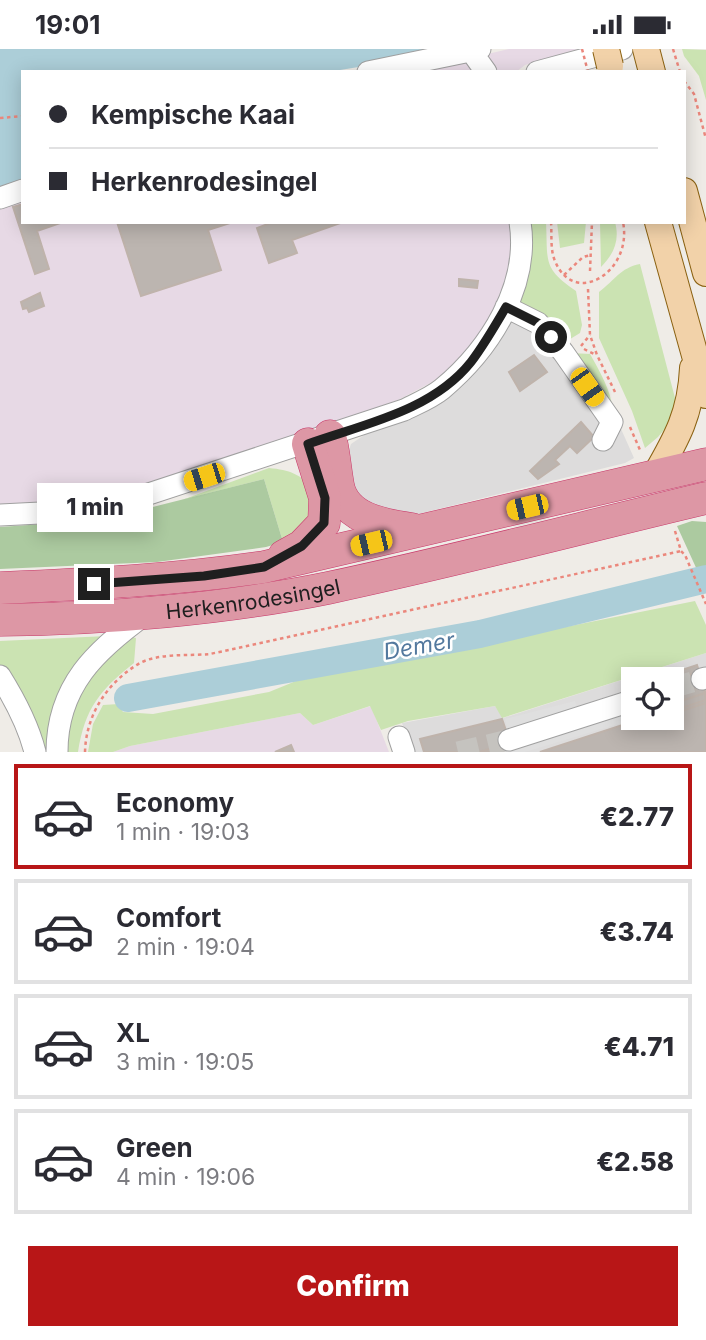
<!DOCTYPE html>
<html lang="en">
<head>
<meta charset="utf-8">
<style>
  body { margin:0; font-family:Inter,sans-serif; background:#f2f2f3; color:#2b2b33; height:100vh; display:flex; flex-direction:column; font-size:26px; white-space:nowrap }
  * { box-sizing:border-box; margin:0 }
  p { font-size:23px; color:#7c7c81 }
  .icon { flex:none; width:38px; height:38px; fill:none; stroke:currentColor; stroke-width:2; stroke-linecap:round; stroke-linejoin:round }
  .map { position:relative; height:703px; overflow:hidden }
  .drawer { display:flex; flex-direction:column; background:#fff; flex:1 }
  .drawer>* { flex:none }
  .guide { position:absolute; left:21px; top:21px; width:665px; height:154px; border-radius:0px; box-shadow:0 4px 18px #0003; display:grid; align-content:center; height:154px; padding:0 28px; background:#fff }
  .fabs { position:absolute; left:621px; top:618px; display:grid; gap:14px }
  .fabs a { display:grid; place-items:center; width:63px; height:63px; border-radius:0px; background:#fff; box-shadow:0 4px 18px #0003; font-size:35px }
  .end { position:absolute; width:32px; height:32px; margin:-16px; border:9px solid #1f1f1f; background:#fff; box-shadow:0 0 0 4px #fff }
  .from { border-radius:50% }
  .bubble { position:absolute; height:49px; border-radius:0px; background:#fff; box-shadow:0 4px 18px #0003; font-size:23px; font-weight:800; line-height:49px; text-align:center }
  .car { position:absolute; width:21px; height:42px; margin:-21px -10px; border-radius:9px; box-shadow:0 0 5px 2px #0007; background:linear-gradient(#f5c518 24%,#345 0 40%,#f5c518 0 76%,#345 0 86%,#f5c518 0) }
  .guide b { display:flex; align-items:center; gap:24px; height:66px; font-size:26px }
  .guide b+b { border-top:2px solid #e1e1e2 }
  .guide i { width:18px; height:18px; background:#2b2b33 }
  ul { padding:12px 0 0; list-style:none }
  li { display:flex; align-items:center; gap:21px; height:105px; margin:0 14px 10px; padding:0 14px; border:4px solid #e1e1e2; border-radius:0px }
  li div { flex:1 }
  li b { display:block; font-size:26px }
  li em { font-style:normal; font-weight:800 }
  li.selected { border-color:#b81617 }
  li>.icon { width:63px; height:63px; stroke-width:1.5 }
  .button { display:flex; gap:14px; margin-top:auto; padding:14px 28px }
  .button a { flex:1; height:80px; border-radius:0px; background:#b81617; color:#fff; font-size:28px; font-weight:800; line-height:80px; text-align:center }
  .status { display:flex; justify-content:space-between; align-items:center; height:49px; padding:0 35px; background:#fff; direction:ltr }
  .status svg { height:19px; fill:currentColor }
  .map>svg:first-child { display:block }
</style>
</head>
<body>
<div class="status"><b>19:01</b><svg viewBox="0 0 49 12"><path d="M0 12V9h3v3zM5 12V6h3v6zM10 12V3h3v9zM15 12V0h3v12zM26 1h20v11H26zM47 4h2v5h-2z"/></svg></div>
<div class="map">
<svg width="706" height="703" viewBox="0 0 706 703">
  <rect width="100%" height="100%" fill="#efece7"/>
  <path fill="#dddcdc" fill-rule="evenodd" d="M517 251 535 263 613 362 634 409 625 414 414 466H370L343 417 351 395 373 380 406 368Z
    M706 604V703H411L402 674 495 657 503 669ZM634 630H672V668H634Z"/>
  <path fill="#e7d9e5" d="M509 0H578L525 16 516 23H410Z
    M23 148V173H510L513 192 507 228 491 268 466 305 436 331 398 351 206 420 138 442 78 455 0 463V156Z
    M371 657 389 703H113L130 697 300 664 313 676Z"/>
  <path fill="#cbe3b2" d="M682 0 706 1V51L699 27 684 7Z
    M529 173H546C548 212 542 219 576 242L582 276 580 284 562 295 535 263 517 251Z
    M557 173H586L584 194 560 199Z
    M600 173H615C620 191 614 205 601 218Z
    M640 215 675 349 674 369 658 388 645 399 632 362 599 289V243C615 231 620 219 640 215Z
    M571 304 590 305C600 323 611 341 613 362Z
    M269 419C290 421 300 425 314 440V470L283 493 264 430 182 451Z
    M695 552 706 576V604L502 669 495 657 408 672 381 681 370 657 313 676 300 664 130 697 113 703H88L93 675 103 656 119 655 123 663 153 665 269 643 296 632Z
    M107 587 49 703H43L0 617V592Z
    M128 587 136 589 134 614C100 641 85 659 78 703H64C68 645 90 627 128 587Z"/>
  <path fill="#accaa0" d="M264 430 283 493 266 498 157 513 0 520V478L101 471Z
    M692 472 706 473V521L698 523 677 477Z"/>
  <path fill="#dfdfdf" d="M633 639V646L508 682 505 670 575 652 577 658Z
    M633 661 634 668 638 669 525 703H513L511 698Z"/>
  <path fill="#acced8" d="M0 0H446L395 12 328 23H23V131L0 139Z"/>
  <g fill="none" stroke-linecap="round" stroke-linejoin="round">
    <path stroke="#acced8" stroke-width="28" d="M128 649 480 585 706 530"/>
  </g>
  <path fill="#bcb5b0" stroke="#bfb3ab" stroke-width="2" d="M23 155V173H63L37 182 49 220 35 225 13 158Z
    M117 173H233L208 181 221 221 141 247Z
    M273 173H343L292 191 297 204 269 214 257 179Z
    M459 230 478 232 477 239 459 237Z
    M40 244 44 257 29 263 27 259 23 260 21 253Z
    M534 306 547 323 520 342 509 323Z
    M581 373 594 388 577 404 570 397 555 411 559 415 538 430 530 422Z
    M697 616 706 645 700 630 695 624 672 631 659 630 658 627 677 621 679 626V622Z
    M695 624 700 630 705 644 672 655V631Z
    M705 644 706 651 672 662V655Z
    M706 651V654L672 665V662Z
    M706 654V703H540L647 668H672V665Z
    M502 670 510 693 480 703H424L420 690Z
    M510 693 511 697 493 703H480Z
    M291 696 294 703H275Z"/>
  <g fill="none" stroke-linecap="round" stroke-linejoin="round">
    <path stroke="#c5c3bf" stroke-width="21" stroke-dasharray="21 10" stroke-linecap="butt" d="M672 639 702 630
      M458 703 509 691"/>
    <defs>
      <path id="minor" d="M471 2 486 23
        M368 23 480 0
        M537 23 622 0
        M0 149 23 141
        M506 258 538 274 563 303 612 373 603 391
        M0 466 100 461 404 361C416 355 431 349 442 340 490 300 530 237 520 173
        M0 627C15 651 28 675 35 703
        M702 630 706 629
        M399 688 404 703
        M509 691 634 651
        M57 703C57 637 96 601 146 565"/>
      <path id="major" d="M646 0 652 23
        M684 142 706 224
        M658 173 706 346
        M655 427C677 389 691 364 693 319"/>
      <g id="highway">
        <path d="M330 387C334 403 335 419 338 436 344 470 384 476 412 480"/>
        <path d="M284 507 302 497 324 474 325 449 308 395"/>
        <path d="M0 539C89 535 176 531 264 518L706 415"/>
        <path id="s1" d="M0 571C105 570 225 560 328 539 455 512 580 479 706 449"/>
      </g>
    </defs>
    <use href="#minor" stroke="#a0a0a0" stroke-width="23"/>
    <use href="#major" stroke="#8a6111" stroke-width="28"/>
    <use href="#highway" stroke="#c8396a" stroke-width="33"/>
    <path stroke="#eb877c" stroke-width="2.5" stroke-dasharray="3.5 3.5" stroke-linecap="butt" d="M673 0 680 23
      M684 32 694 45 706 90
      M0 69 23 67
      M551 173C552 185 550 201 555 212 574 259 633 223 623 173
      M590 222 592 173
      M564 226 583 208 591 206
      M588 240 590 286 597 306 615 343
      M581 297 590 286
      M584 300 596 306
      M630 378 640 401
      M675 482 681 502 685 506 706 555
      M85 703C86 666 107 633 140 614 159 604 189 607 210 605L681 502"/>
    <use href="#minor" stroke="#fff" stroke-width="21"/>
    <use href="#major" stroke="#f2d2a9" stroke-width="26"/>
    <use href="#highway" stroke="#dd97a5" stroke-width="32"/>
    <defs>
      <path id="major-bridge" d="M606 0 610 17"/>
    </defs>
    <use href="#major-bridge" stroke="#8a6111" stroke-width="28" stroke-linecap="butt"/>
    <path stroke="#eb877c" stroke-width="2.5" stroke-dasharray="3.5 3.5" stroke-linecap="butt" d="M582 0 588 23"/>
    <use href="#major-bridge" stroke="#f2d2a9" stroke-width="26"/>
  </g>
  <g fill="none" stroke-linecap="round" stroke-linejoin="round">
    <path stroke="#1f1f1f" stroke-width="9" d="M94 535 204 527 264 518 302 497 324 474 325 449 308 395C364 375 432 362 471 313 484 296 495 277 506 258L538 274 551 288"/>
  </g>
  <g text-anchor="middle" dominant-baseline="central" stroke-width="5" stroke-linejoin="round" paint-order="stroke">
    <g font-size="21" fill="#1f1f1f" stroke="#fff">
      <text stroke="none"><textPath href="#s1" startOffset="254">Herkenrodesingel</textPath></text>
    </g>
    <g font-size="23" font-style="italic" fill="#53799e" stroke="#fff">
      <text transform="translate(419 597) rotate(-10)">Demer</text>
    </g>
  </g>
</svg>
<div class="fabs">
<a><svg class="icon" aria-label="locate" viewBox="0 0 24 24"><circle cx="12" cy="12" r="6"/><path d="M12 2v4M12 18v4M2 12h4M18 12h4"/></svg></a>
</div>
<i class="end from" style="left:551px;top:288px"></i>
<i class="end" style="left:94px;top:535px"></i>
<div class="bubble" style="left:37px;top:434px;width:116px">1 min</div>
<i class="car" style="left:587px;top:338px;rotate:145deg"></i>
<i class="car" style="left:204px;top:428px;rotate:252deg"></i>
<i class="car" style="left:527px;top:458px;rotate:257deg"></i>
<i class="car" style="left:371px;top:494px;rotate:257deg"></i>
<div class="guide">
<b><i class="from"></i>Kempische Kaai</b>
<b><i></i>Herkenrodesingel</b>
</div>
</div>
<section class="drawer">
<ul>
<li class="selected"><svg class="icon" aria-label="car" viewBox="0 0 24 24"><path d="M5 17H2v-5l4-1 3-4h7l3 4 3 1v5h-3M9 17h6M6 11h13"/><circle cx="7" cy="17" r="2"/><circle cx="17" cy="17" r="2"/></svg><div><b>Economy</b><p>1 min · 19:03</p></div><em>€2.77</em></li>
<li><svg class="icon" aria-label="car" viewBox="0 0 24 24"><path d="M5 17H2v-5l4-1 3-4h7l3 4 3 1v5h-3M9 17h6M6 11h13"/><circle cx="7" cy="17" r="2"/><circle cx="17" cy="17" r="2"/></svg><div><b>Comfort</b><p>2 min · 19:04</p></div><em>€3.74</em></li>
<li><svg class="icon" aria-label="car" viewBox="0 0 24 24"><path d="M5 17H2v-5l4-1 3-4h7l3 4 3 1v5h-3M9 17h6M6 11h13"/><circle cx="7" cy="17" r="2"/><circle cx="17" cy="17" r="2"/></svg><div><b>XL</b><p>3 min · 19:05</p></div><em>€4.71</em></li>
<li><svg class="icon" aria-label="car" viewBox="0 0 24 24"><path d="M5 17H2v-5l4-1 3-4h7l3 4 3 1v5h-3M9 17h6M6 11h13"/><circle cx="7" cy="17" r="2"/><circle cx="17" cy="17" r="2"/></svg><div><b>Green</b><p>4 min · 19:06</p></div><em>€2.58</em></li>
</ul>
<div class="button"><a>Confirm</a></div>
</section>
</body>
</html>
